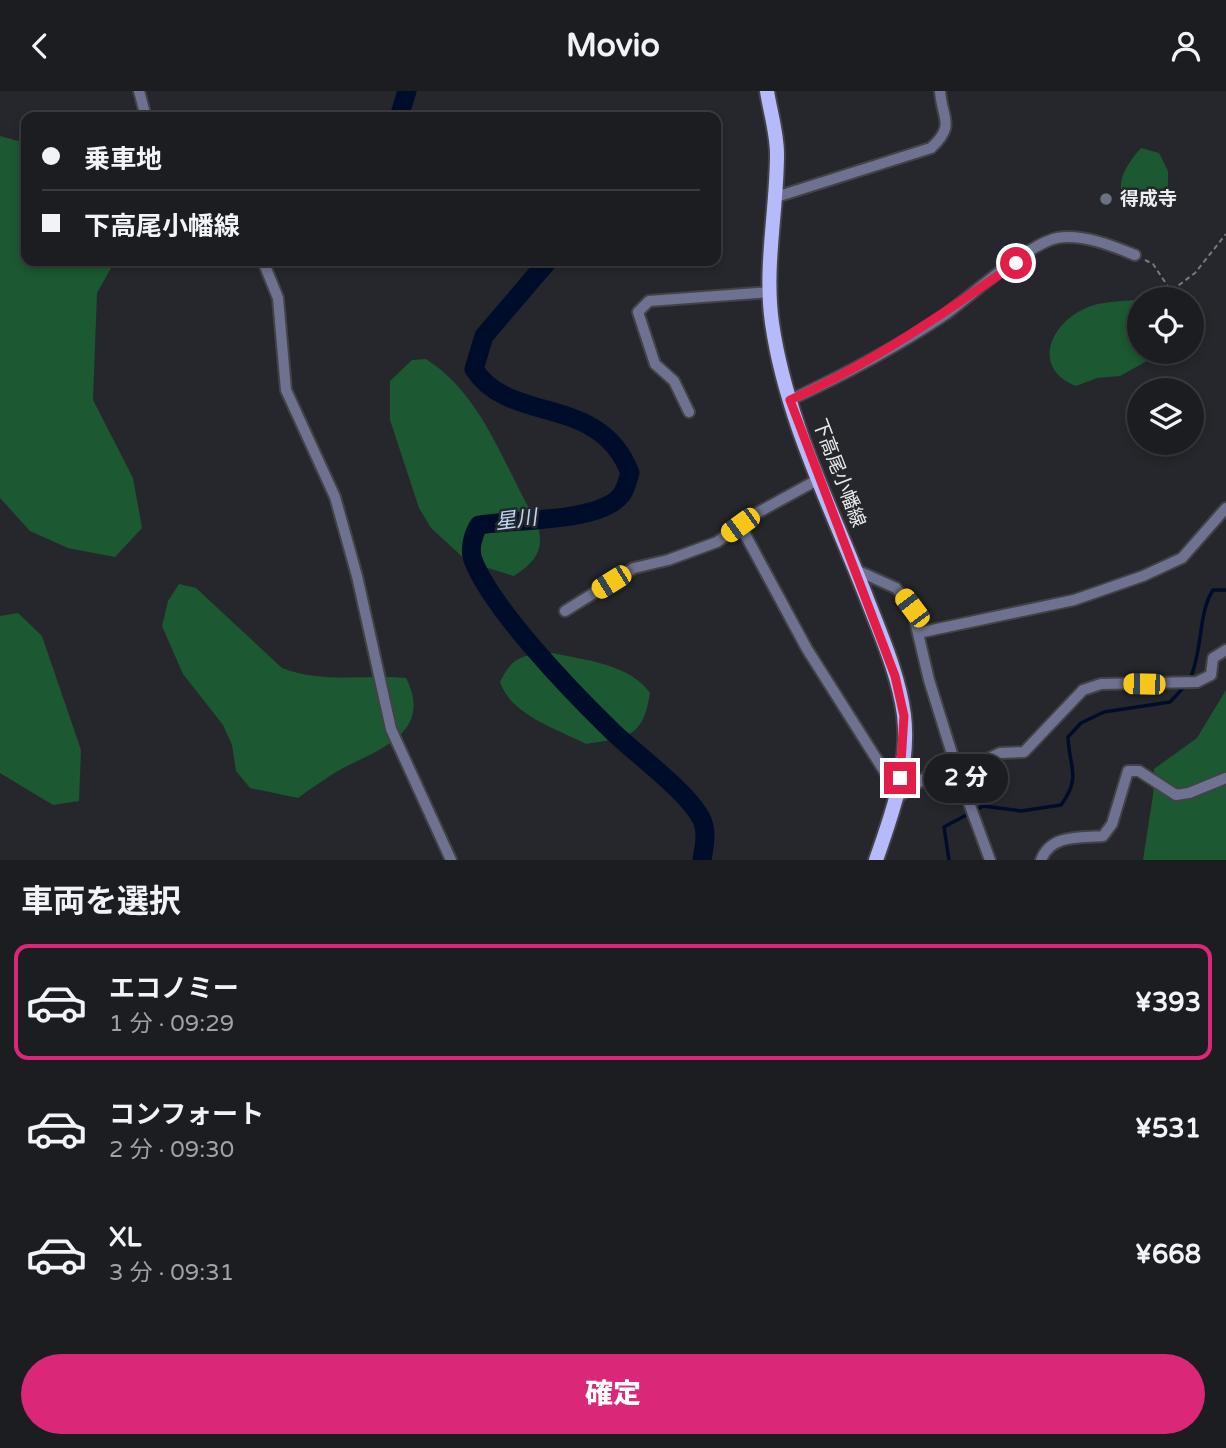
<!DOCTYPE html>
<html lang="ja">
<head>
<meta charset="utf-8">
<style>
  body { margin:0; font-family:"Varela Round","Noto Sans JP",sans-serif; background:#25262a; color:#f1f3f6; height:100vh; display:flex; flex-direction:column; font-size:26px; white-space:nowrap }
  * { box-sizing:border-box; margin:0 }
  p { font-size:23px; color:#a0a2a5 }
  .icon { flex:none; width:38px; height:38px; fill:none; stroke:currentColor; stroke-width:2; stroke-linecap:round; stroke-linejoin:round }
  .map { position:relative; height:769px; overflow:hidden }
  .panel { display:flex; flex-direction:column; background:#1c1d21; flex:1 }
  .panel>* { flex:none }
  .banner { position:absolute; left:21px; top:21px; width:700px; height:154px; border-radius:14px; box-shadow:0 4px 10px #0003,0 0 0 2px #3a3b3f; display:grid; align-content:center; height:154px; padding:0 21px; background:#1c1d21 }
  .controls { position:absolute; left:1127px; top:196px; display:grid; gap:14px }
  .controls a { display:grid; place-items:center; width:77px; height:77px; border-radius:50%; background:#1c1d21; box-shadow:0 4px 10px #0003,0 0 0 2px #3a3b3f; font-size:35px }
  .end { position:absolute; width:32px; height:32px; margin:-16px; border:9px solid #e11d48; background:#fff; box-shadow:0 0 0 4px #fff }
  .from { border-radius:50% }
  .bubble { position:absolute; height:49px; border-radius:24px; background:#1c1d21; box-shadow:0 4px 10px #0003,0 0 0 2px #3a3b3f; font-size:23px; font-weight:800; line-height:49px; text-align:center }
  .car { position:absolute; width:21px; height:42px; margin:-21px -10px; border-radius:9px; box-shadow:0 0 5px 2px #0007; background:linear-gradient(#f5c518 24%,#345 0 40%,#f5c518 0 76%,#345 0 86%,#f5c518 0) }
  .banner b { display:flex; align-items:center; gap:24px; height:66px; font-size:26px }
  .banner b+b { border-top:2px solid #3a3b3f }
  .banner i { width:18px; height:18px; background:#f1f3f6 }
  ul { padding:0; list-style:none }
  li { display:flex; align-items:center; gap:21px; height:116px; margin:0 14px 10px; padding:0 7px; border:4px solid transparent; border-radius:14px }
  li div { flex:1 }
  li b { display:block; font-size:26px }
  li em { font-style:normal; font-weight:800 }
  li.selected { border-color:#db2777 }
  li>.icon { width:63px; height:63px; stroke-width:1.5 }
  h2 { padding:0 21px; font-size:32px; line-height:84px }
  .cta { display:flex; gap:14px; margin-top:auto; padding:14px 21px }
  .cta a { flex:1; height:80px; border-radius:42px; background:#db2777; color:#fff; font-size:28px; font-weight:800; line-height:80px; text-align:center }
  header { display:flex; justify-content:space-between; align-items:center; height:91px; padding:0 21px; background:#1c1d21; font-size:32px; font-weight:800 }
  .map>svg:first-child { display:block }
</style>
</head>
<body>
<header><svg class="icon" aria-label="back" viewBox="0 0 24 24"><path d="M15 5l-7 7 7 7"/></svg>Movio<svg class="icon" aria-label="person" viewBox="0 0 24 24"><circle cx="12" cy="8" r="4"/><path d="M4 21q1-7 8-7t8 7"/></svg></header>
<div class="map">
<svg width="1226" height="769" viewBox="0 0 1226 769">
  <rect width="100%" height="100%" fill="#26272c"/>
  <path fill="#1c5831" d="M0 45 26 52V170H115L97 202 93 309 133 387 142 437 115 466 68 457 30 440 0 407Z
    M1141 57 1159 62 1168 80V103L1154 114C1106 114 1118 82 1141 57Z
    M1139 209V261H1163L1120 285 1097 287 1076 295C1032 278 1049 234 1084 218 1100 210 1122 210 1139 209Z
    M426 268C484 305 503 375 537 431 545 458 537 470 514 485L468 471 431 437 419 417 390 329V290L412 269Z
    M179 493 196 497 282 577C323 593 364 583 406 587 433 640 383 657 343 677 327 686 312 697 298 707L250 697 236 680 232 654 223 634 183 583 162 535 168 510Z
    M18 522 42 545 81 659 79 710 53 714 0 682V525Z
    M552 562C584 569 630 573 650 602 643 648 627 646 586 653 557 638 511 624 500 591 513 564 524 564 552 562Z
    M1226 599V769H1143L1153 704 1154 678 1197 647Z"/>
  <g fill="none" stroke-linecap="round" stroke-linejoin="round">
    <path stroke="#000d2a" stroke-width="3.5" d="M1190 588C1203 559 1198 522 1213 499H1226
      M949 769 944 736 983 715 1021 720 1061 714C1082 685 1069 677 1068 646L1081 632 1104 621 1170 611 1186 594"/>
    <path stroke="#000d2a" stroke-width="19" d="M399 26 407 0
      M548 170 484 245 474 278C509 334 600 302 630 382 628 388 626 397 622 403 602 432 513 428 479 434 473 443 469 458 473 469 492 518 571 600 610 638 634 662 686 699 701 727 708 740 704 756 702 769"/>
    <defs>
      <path id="minor" d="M139 0 146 26
        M776 106 931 57C956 34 942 28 940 0
        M263 170 278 207 286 299 335 406 357 485 391 638 451 769
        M790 309C844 284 897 256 946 223 972 204 1028 153 1057 147 1081 142 1113 155 1135 164
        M689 321 674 290 655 273 638 221 649 210 771 201
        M740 434 807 558 888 686 900 687
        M856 479 896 497 912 517 929 589 958 682 990 769
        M565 520 634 477 668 469 717 451 757 422 819 388
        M918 542 1074 509 1143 485 1182 467 1226 417
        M958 682 1000 662 1024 661 1083 599 1101 593 1197 591 1211 584 1213 567 1226 559
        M897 707 953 667
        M1041 769C1051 743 1079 747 1103 745L1112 733 1128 680H1139L1176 704 1189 702 1226 687"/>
      <path id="major" d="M767 0C770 20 777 42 777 63 777 119 764 176 772 232 786 330 834 422 869 513 883 549 899 586 904 624 910 675 892 723 876 769"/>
    </defs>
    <use href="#minor" stroke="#424347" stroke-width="14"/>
    <use href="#major" stroke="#424347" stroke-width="18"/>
    <path stroke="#78797d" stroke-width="2" stroke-dasharray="5 3.5" stroke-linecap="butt" d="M1145 169 1153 173 1171 200 1195 182 1226 143"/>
    <use href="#minor" stroke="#6f7190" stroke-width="10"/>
    <use href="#major" stroke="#b6bafb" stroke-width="14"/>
  </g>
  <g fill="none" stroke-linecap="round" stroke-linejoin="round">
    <path stroke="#e11d48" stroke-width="9" d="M900 687 904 625 895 585 790 309C872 272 943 223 1016 172"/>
  </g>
  <circle fill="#6b7280" stroke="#26272c" stroke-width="2.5" cx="1106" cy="108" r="7"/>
  <g text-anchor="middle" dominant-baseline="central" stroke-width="5" stroke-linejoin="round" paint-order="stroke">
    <g font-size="19" font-weight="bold" fill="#ebecef" stroke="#26272c" text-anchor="start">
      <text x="1120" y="108">得成寺</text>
    </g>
    <g font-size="19" fill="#ebecef" stroke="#26272c">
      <text transform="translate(839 382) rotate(69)">下高尾小幡線</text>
    </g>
    <g font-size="21" font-style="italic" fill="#bfd9fb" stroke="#26272c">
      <text transform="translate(516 429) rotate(-7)">星川</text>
    </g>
  </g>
</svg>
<div class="controls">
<a><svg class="icon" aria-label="locate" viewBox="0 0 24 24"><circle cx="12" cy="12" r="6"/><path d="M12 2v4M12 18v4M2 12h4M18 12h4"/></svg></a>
<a><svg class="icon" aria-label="layers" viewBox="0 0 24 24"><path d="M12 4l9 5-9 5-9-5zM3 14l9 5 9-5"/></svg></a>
</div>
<i class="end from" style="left:1016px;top:172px"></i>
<i class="end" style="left:900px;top:687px"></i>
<div class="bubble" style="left:924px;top:663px;width:84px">2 分</div>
<i class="car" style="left:740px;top:434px;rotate:234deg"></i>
<i class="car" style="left:611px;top:491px;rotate:238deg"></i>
<i class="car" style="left:912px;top:517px;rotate:323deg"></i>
<i class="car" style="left:1144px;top:593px;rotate:271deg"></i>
<div class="banner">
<b><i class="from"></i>乗車地</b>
<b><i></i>下高尾小幡線</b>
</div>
</div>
<section class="panel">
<h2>車両を選択</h2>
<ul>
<li class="selected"><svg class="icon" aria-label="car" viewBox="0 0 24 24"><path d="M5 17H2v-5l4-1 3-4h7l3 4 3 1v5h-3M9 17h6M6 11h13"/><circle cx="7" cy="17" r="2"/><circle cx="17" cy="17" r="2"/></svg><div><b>エコノミー</b><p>1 分 · 09:29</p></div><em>¥393</em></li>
<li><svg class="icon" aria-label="car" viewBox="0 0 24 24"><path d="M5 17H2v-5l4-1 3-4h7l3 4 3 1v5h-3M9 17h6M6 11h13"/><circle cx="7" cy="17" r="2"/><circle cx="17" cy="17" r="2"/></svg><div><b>コンフォート</b><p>2 分 · 09:30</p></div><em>¥531</em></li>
<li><svg class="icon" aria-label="car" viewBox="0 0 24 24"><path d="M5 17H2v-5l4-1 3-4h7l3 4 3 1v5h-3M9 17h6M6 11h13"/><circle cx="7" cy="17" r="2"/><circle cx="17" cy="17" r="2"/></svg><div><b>XL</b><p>3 分 · 09:31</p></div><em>¥668</em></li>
</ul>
<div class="cta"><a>確定</a></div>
</section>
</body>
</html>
